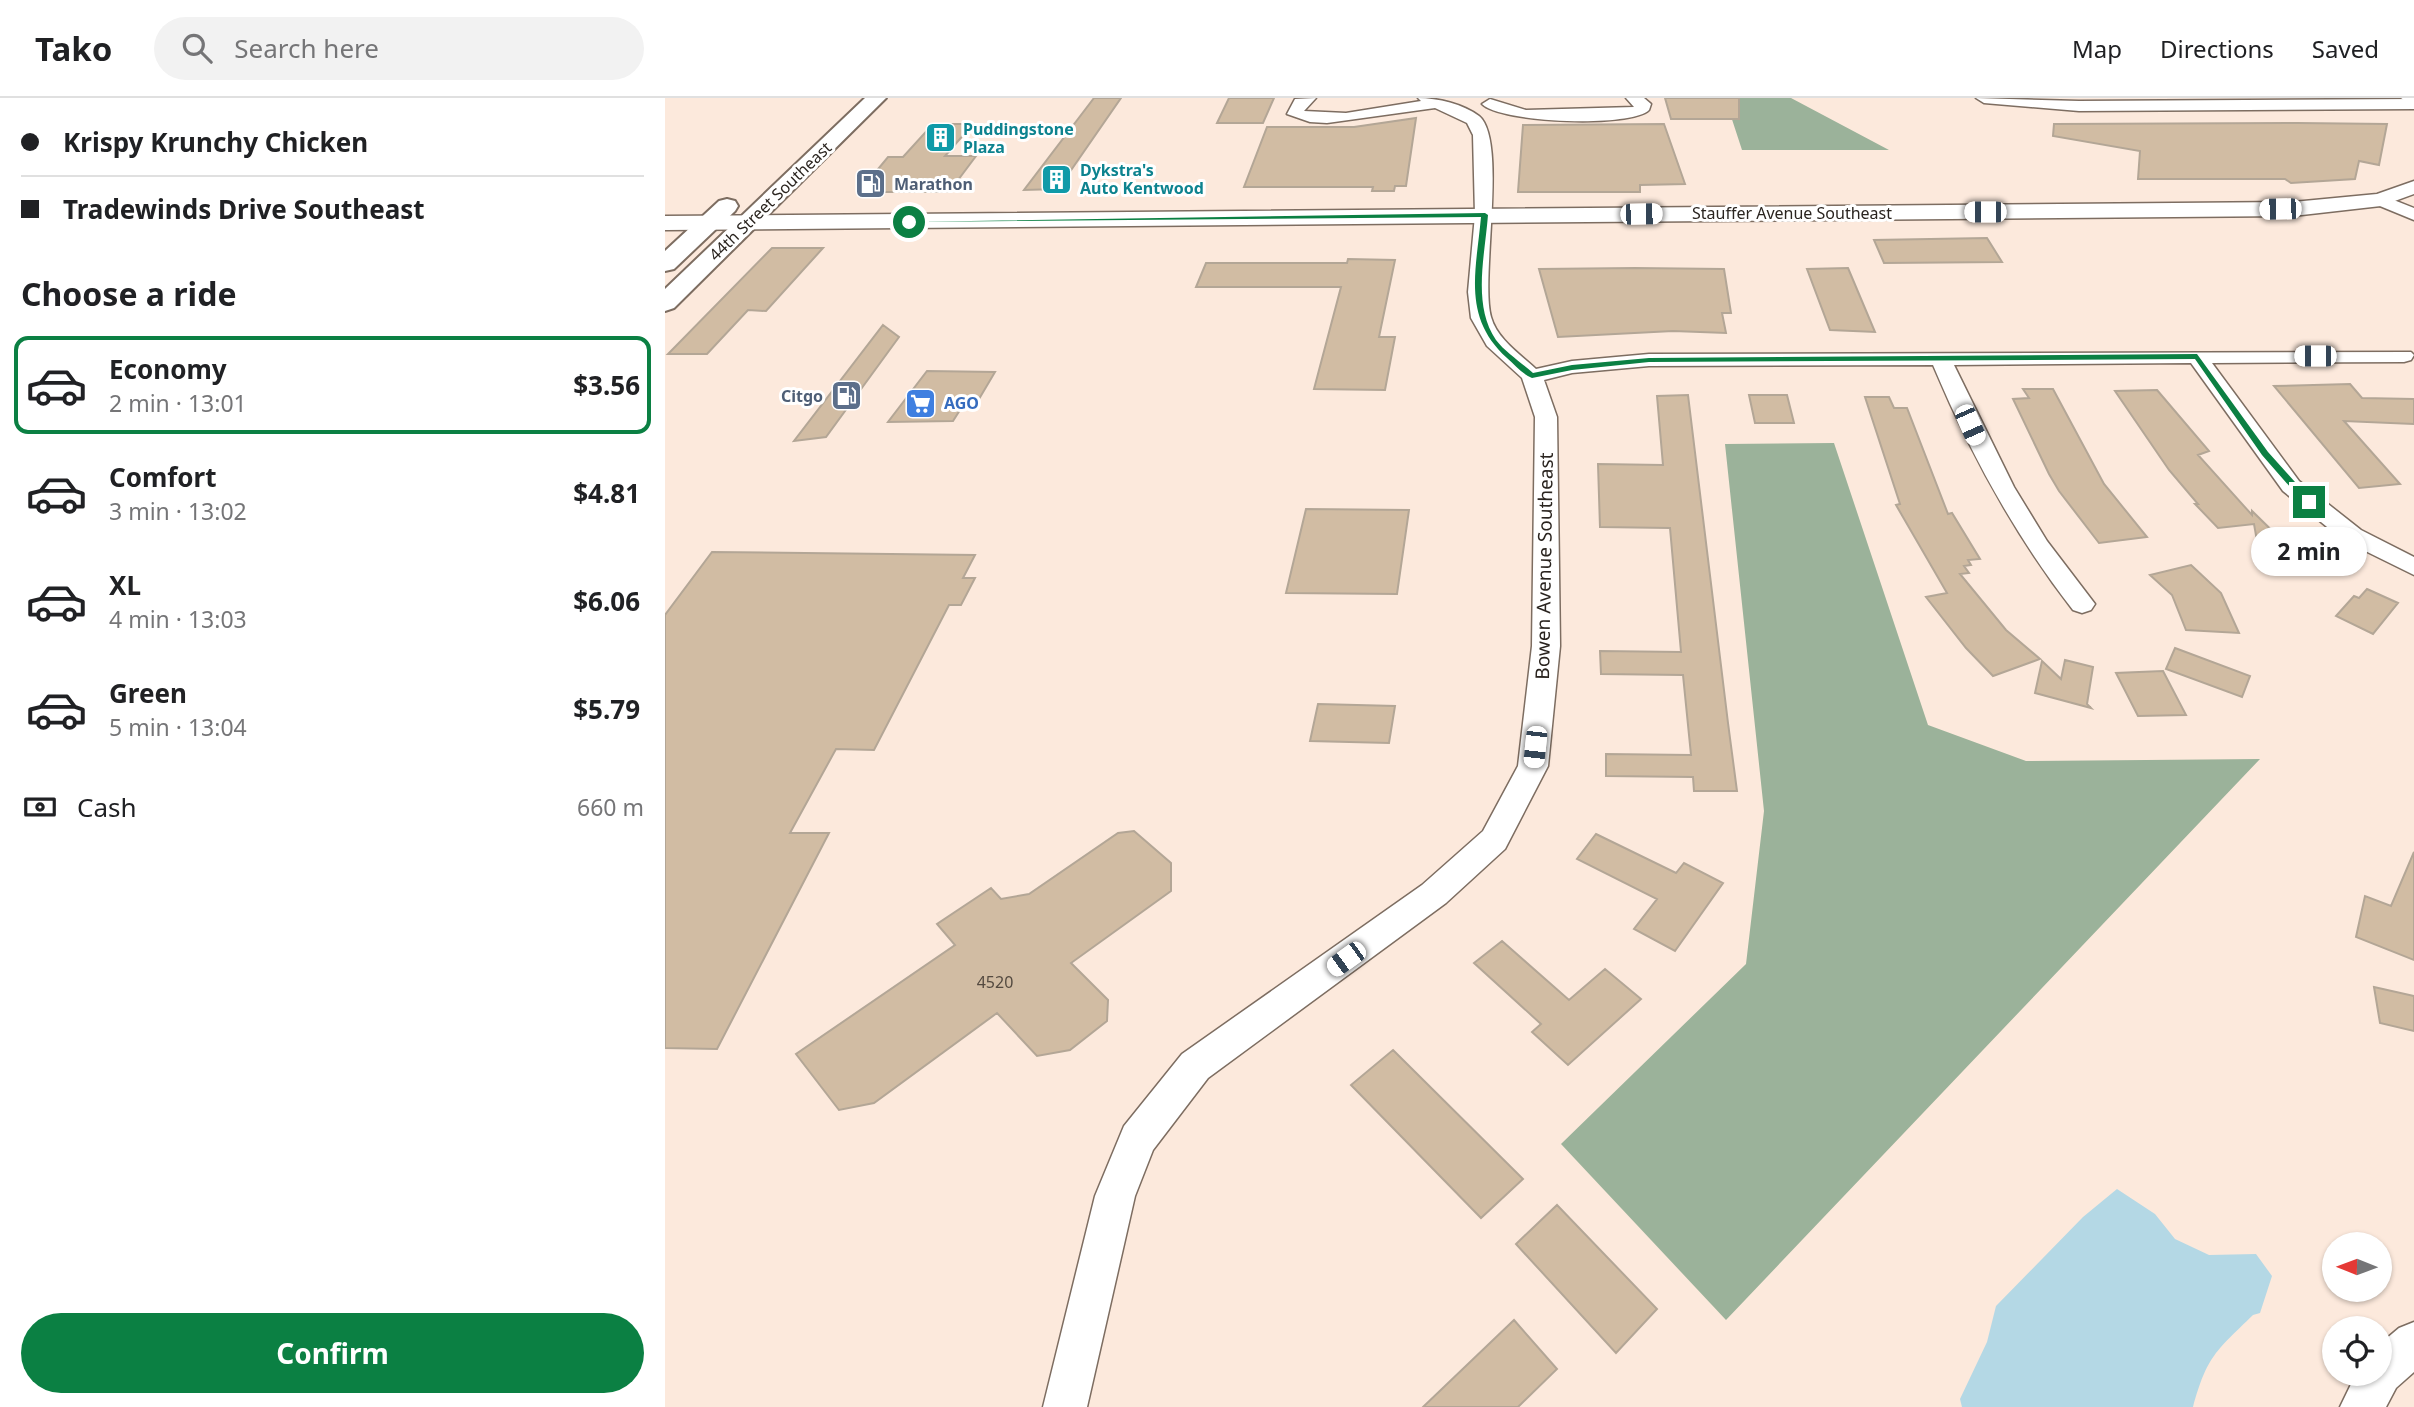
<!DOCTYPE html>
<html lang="en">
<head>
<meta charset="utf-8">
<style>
  body { margin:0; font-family:"Noto Sans",sans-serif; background:#f2f2f2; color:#202124; height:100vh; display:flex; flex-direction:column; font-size:26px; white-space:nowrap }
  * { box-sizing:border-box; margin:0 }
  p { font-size:23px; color:#757577 }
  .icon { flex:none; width:38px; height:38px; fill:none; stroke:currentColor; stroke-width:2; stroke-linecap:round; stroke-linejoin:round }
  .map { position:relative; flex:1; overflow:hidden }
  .details { display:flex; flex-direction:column; background:#fff; width:665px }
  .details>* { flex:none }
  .banner { display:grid; align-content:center; height:154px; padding:0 21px; background:#fff }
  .needle { width:46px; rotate:271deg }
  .controls { position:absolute; left:1657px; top:1134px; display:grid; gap:14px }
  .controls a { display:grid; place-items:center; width:70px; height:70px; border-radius:50%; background:#fff; box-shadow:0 2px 5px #0004; font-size:35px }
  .end { position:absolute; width:32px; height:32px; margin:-16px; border:9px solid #0b8043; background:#fff; box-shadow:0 0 0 4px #fff }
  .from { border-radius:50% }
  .bubble { position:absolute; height:49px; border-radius:24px; background:#fff; box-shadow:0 2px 5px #0004; font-size:23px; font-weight:700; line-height:49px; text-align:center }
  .car { position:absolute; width:21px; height:42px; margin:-21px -10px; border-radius:9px; box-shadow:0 0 5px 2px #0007; background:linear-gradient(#fff 24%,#345 0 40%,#fff 0 76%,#345 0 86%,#fff 0) }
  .banner b { display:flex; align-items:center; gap:24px; height:66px; font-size:26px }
  .banner b+b { border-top:2px solid #e0e0e0 }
  .banner i { width:18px; height:18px; background:#202124 }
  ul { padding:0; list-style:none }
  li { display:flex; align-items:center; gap:21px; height:98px; margin:0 14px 10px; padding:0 7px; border:4px solid transparent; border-radius:14px }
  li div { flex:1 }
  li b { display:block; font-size:26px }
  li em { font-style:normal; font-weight:700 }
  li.selected { border-color:#0b8043 }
  li>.icon { width:63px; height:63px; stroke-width:1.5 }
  h2 { padding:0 21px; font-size:32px; line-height:84px }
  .pay { display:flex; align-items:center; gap:18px; height:77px; padding:0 21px; font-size:26px }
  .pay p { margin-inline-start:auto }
  .cta { display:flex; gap:14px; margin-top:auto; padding:14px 21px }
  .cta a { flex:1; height:80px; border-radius:42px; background:#0b8043; color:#fff; font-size:28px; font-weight:700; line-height:80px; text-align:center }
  header { display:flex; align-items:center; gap:42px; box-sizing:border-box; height:98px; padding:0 35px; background:#fff; border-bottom:2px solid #e0e0e0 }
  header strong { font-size:33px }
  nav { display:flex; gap:38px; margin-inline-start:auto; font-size:24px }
  .search { width:490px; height:63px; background:#f2f2f2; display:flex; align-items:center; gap:18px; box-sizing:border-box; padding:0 24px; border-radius:38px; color:#757577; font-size:26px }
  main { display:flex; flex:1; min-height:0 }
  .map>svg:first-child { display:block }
</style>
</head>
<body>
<header>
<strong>Tako</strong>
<div class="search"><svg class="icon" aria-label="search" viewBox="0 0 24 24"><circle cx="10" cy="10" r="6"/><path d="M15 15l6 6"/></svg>Search here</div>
<nav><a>Map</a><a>Directions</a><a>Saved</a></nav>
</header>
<main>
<section class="details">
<div class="banner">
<b><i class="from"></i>Krispy Krunchy Chicken</b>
<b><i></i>Tradewinds Drive Southeast</b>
</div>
<h2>Choose a ride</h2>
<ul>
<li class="selected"><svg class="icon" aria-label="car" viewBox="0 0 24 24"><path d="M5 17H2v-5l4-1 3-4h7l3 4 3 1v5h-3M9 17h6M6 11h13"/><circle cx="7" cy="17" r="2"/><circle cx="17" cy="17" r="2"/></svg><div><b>Economy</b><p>2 min · 13:01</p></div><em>$3.56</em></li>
<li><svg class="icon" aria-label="car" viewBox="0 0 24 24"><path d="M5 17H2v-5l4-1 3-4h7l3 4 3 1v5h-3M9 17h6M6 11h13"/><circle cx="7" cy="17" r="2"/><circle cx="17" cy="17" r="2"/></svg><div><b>Comfort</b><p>3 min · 13:02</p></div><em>$4.81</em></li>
<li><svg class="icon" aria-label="car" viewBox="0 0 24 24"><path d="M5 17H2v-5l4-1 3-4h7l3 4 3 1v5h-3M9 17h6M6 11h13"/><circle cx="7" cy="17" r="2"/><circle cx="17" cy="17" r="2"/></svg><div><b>XL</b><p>4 min · 13:03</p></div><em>$6.06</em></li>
<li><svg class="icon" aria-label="car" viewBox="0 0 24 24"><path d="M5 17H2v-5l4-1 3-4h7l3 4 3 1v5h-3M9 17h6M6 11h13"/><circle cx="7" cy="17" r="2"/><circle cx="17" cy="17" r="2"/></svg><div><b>Green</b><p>5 min · 13:04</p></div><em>$5.79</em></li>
</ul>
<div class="pay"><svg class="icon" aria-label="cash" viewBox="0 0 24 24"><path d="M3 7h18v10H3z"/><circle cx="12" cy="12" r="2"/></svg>Cash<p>660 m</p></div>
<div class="cta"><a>Confirm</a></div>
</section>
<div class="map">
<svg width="1749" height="1309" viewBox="0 0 1749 1309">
  <rect width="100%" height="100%" fill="#fce9dc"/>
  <path fill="#9bb29a" d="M1060 0H1126L1224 52H1077Z
    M1169 345 1263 627 1361 663 1595 661 1061 1222 896 1046 1081 866 1099 713 1060 346Z"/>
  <path fill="#b4d8e5" d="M1452 1091 1490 1116 1510 1141 1544 1157 1591 1156 1607 1178 1595 1215 1588 1217C1551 1253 1542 1258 1528 1309H1297L1295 1301 1322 1244 1331 1208 1418 1119Z"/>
  <path fill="#d1bca3" stroke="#b3a696" stroke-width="2" d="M429 0H456L393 91 359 92Z
    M564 0H609L598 25H552Z
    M1000 0H1074V21H1006Z
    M751 20 741 88H730L729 93H707L708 89H579L602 29H689Z
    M268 26H308L280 58H311L284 94H194L223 59H238Z
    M999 26 1020 86 975 87V94H853L858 27Z
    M1389 26 1633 25 1722 26 1714 67 1694 63 1690 81 1626 85 1620 81H1473L1475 53 1388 38Z
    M1322 140 1337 164 1219 165 1209 142Z
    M107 150H158L101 213 83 212 42 256H3Z
    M683 161 730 162 714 239H730L720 292 649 291 676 189H531L541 165H682Z
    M970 170 1059 171 1066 215H1057L1061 235 1008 233 893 239 874 171Z
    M1183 170 1210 234 1165 232 1142 171Z
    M218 227 234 239 161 339 129 343Z
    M262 273 330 274 314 301H302L288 323 223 324Z
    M1685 286 1697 300 1749 301V326L1679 323 1735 386 1694 390 1609 288Z
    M1358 291H1388L1439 386 1482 439 1434 445 1394 393 1384 376 1348 301 1364 300Z
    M1492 292 1544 353 1533 357 1587 417V413L1634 459 1597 471 1589 426 1553 430 1530 406H1533L1504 372 1450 293Z
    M1023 297 1063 625 1072 693H1029L1028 679 941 678V656L1026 657 1018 577 936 576 935 553 1016 554 1005 430 935 429 933 366 998 367 992 298Z
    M1084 297H1122L1129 325H1090Z
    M1200 299H1224L1229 310H1242L1283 416 1287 415 1315 461 1303 462 1306 467 1299 468 1304 475 1295 476 1341 532 1375 561 1328 578 1301 550 1261 499 1282 495 1231 407 1235 406Z
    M641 411 744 412 732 496 621 495Z
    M47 454 310 457 298 480H310L296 507H284L209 652 171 651 125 735H164L52 951 0 950V517Z
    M1526 467 1556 495 1574 535 1521 532 1507 497 1485 477Z
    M1702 491 1733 505 1708 536 1671 518 1689 498 1694 500Z
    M1510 550 1585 578 1577 599 1501 571Z
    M1400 562 1428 569 1422 606 1426 610 1370 595 1377 563 1396 581Z
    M1498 573 1521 617 1473 618 1451 575Z
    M653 606 730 608 724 645 645 643Z
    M469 733 506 765V793L406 865 443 902 442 923 405 952 372 958 332 915 209 1005 174 1012 131 956 290 847 272 826 326 790 336 801 364 796 453 735Z
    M931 736 1011 775 1019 765 1058 785 1010 853 969 831 992 801 912 761Z
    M1749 754V862L1691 839 1700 798 1726 808Z
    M837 843 904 902 940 871 976 901 903 967 867 934 876 926 809 865Z
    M1709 889 1749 898V933L1715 925Z
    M728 952 858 1081 816 1120 686 987Z
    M892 1107 992 1211 951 1255 851 1146Z
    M849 1222 892 1271 853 1309H758Z"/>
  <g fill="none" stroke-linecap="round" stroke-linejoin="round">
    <defs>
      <path id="minor" d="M651 0 639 13 681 15 756 3 753 0C773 0 798 6 814 18 843 42 815 180 826 219 832 241 855 256 871 271L907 263 984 256 1746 254 1749 257 1746 262 1739 264 1547 265 1634 383 1696 432 1749 459V477L1678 442 1618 393 1526 265 1289 267 1349 389 1382 443 1430 506 1426 512 1417 515 1408 512C1349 436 1305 355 1268 267L984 268 907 275 879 282 892 319 895 548 883 668 840 751 781 805 543 980 488 1052 470 1098 422 1309H378L430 1098 459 1028 517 956 757 787 818 733 853 668 867 548 870 319 857 280 822 248 806 220 803 194 810 117 808 37 802 25 770 10 662 25 645 24 622 16 630 1Z
        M961 0H979L986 6 984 12C966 30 836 25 817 6L825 1 861 12 969 9Z
        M1311 0 1414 3 1749 1V11L1414 13 1319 5Z
        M1716 97 1749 110V122L1710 106 1707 102Z
        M1749 1224V1274L1731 1290 1721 1309H1675L1691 1276H1715V1246L1734 1230Z"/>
      <path id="tertiary" d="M1736 0H1749V9Z
        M1749 83V96L1716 108 1628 118 0 132V118L1628 104 1712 96Z"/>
      <path id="primary" d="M200 0H221L9 210 0 213V191Z
        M62 101 70 103 73 108 70 113 9 171 0 173V153L54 103Z"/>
    </defs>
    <use href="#minor" stroke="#7d6d61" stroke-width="3"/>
    <use href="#tertiary" stroke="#7d6d61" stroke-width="3"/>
    <use href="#primary" stroke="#7d6d61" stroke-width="4"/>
    <use href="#minor" fill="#fff" fill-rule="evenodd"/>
    <use href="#tertiary" fill="#fff" fill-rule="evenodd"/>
    <use href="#primary" fill="#fff" fill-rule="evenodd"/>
  </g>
  <path fill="#0b8043" d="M820 115 823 117C820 157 807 207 831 242 840 254 857 265 868 275L907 267 984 260 1532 256 1603 354 1648 404 1640 406 1597 357 1530 261 984 264 907 272 867 280C857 276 850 267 842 260 797 219 811 174 816 119L241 124Z"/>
  <defs>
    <symbol id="building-square" viewBox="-11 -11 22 22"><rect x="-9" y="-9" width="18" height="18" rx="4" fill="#0f9aa8" stroke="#fff"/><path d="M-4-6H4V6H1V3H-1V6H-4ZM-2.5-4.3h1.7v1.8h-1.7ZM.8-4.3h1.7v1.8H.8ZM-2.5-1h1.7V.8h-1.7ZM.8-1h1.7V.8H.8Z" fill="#fff"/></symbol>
    <symbol id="fuel-square" viewBox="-11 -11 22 22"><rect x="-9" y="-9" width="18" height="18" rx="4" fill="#5c6f8a" stroke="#fff"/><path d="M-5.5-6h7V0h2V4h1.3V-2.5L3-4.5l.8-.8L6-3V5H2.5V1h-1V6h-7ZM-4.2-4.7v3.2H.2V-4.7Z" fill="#fff"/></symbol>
    <symbol id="supermarket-square" viewBox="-11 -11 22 22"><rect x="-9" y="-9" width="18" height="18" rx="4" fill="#3f7fe0" stroke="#fff"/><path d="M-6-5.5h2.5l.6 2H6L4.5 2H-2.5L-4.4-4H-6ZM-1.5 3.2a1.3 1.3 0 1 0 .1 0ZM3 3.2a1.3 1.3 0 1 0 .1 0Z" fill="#fff"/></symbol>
  </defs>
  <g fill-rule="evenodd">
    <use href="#building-square" x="258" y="22" width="35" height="35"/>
    <use href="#building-square" x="374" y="64" width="35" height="35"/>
    <use href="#fuel-square" x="188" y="68" width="35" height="35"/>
    <use href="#fuel-square" x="164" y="280" width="35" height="35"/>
    <use href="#supermarket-square" x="238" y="288" width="35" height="35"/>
  </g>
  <g text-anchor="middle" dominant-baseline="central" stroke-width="6" stroke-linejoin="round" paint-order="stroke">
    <g font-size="16" font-weight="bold" fill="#0d838f" stroke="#fff" text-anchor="start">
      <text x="298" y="31">Puddingstone<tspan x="298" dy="18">Plaza</tspan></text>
      <text x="415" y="72">Dykstra's<tspan x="415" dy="18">Auto Kentwood</tspan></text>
    </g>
    <g font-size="16" font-weight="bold" fill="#4e5e75" stroke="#fff" text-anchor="start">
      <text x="229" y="86">Marathon</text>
      <text x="158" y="298" text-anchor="end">Citgo</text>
    </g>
    <g font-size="16" fill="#2a241f" stroke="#fff">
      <text transform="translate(105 103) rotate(-44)">44th Street Southeast</text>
      <text x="1127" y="115">Stauffer Avenue Southeast</text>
    </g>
    <g font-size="16" font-weight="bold" fill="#366cbe" stroke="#fff" text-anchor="start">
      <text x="279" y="305">AGO</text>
    </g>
    <g font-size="16" fill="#544a40">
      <text x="330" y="884">4520</text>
    </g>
    <g font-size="19" fill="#2a241f" stroke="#fff">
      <text transform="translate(879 468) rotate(-89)">Bowen Avenue Southeast</text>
    </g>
  </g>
</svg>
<div class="controls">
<a><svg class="needle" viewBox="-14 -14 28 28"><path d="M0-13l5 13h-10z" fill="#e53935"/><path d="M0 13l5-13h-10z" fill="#757577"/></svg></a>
<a><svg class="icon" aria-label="locate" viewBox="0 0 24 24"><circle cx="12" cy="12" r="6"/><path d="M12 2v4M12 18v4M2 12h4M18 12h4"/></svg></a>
</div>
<i class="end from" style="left:244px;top:124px"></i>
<i class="end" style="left:1644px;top:404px"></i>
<div class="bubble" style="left:1586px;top:429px;width:116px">2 min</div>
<i class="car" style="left:1615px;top:111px;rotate:269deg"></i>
<i class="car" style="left:1320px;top:114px;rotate:270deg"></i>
<i class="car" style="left:976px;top:116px;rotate:89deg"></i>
<i class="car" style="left:1650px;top:258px;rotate:270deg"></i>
<i class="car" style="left:1305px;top:327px;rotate:156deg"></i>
<i class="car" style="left:870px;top:649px;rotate:186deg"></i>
<i class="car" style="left:681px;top:861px;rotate:234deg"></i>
</div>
</main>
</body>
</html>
